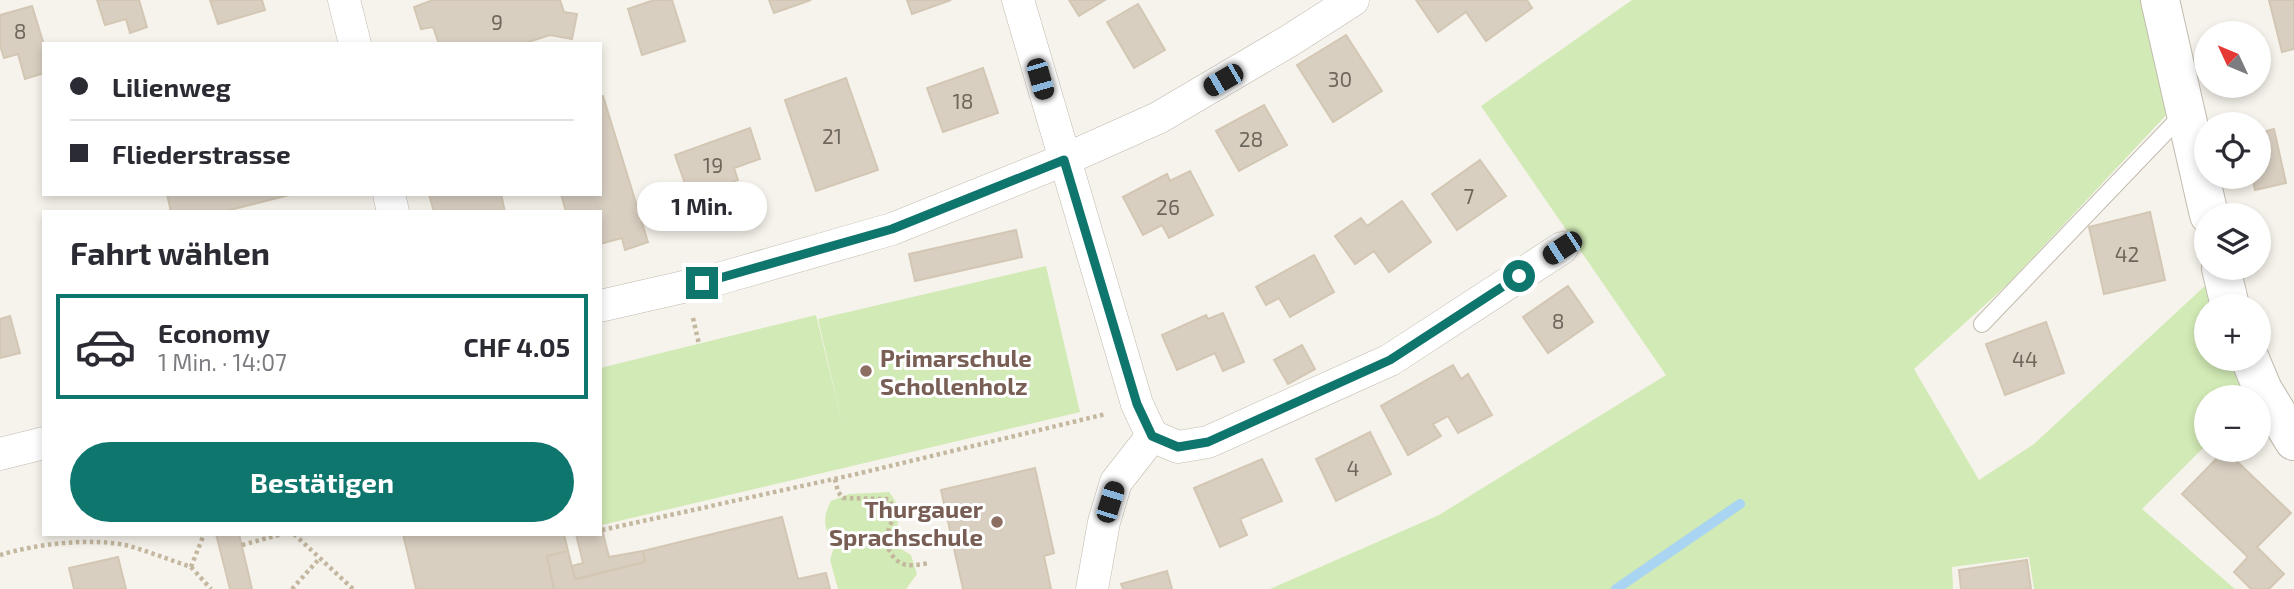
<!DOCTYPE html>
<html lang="de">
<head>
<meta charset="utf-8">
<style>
  body { margin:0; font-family:"Exo 2",sans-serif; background:#f2f2f3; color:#2b2b33; height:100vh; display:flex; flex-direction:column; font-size:26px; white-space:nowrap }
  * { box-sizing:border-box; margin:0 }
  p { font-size:23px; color:#7c7c81 }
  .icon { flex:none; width:38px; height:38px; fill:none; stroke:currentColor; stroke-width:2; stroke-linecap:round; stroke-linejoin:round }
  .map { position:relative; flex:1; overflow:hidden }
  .sheet { position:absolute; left:42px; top:210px; width:560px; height:326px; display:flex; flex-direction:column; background:#fff; border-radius:0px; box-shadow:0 4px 10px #0003 }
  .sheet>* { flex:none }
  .banner { position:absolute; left:42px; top:42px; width:560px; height:154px; border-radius:0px; box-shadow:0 4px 10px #0003; display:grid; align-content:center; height:154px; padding:0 28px; background:#fff }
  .needle { width:46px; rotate:314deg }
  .controls { position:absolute; left:2194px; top:21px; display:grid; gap:14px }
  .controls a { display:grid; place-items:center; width:77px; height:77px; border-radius:50%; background:#fff; box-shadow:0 4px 10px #0003; font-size:35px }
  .end { position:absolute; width:32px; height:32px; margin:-16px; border:9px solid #0f766e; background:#fff; box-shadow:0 0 0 4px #fff }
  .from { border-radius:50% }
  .bubble { position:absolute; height:49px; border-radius:24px; background:#fff; box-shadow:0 4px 10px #0003; font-size:23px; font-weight:700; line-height:49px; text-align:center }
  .car { position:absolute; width:21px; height:42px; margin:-21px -10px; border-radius:9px; box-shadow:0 0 5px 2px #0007; background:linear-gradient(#222 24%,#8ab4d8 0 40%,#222 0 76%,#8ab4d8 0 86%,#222 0) }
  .banner b { display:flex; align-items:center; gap:24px; height:66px; font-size:26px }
  .banner b+b { border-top:2px solid #e1e1e2 }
  .banner i { width:18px; height:18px; background:#2b2b33 }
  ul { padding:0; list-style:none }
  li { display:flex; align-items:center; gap:21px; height:105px; margin:0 14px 10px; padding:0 14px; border:4px solid transparent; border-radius:0px }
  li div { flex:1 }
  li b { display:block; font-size:26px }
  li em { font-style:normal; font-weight:700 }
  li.on { border-color:#0f766e }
  li>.icon { width:63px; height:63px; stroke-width:1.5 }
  h2 { padding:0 28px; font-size:32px; line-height:84px }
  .cta { display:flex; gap:14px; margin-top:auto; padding:14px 28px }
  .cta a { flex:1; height:80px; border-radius:42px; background:#0f766e; color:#fff; font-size:28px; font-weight:700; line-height:80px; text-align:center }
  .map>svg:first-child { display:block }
</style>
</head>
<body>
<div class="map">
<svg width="2294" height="589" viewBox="0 0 2294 589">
  <rect width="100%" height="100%" fill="#f6f3ec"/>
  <path fill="#d2eab5" d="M1632 0H2143L2169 112 2008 284 1914 369 1979 480 2034 444 2206 285 2214 306H2207V359H2234L2248 397H2207V444L2142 509 2235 589H2034L2029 557 1952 567 1953 589H1270L1439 515 1666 375 1481 106Z
    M1046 266 1080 412 602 525 600 517V368L816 315 843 427 818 319Z
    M889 492C903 509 899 519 894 539L901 549 911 555 917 574 906 589H838L830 560 834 547C825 528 821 520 831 501L849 494Z"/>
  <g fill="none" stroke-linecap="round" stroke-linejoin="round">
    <path stroke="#a9d4f2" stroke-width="10" d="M1616 589 1740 504"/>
  </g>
  <path fill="#d8cfc1" stroke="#d3c7b4" stroke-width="2" d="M97 0H139L147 27 130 33 126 19 105 25Z
    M210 0H262L265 10 218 24Z
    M433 0H560L564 12 577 14 572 39 550 35 522 44H439L433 27 421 29 414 7Z
    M654 0H672L685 41 642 55 628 9Z
    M769 0H811L774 13Z
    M907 0H951L912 14Z
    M1069 0H1105L1079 16Z
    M1416 0H1527L1532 8 1486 41 1466 12 1438 32Z
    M2269 0H2294V49L2282 52Z
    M1138 4 1165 50 1134 68 1107 22Z
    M32 6 44 45V73L25 79 18 54 4 58 0 45V15Z
    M1346 35 1382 91 1333 122 1297 65Z
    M983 68 998 113 943 132 927 88Z
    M846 78 878 170 816 191 785 100Z
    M603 96 648 242 625 250 622 238 600 244V212H566L561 194H600V97Z
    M1264 105 1287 145 1239 171 1216 131Z
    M750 128 760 159 734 168 738 180 690 198 675 155Z
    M2274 129 2286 183 2255 190 2252 177H2259V133Z
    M1480 160 1506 196 1457 230 1432 194Z
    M1190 171 1213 215 1169 238 1162 225 1143 235 1123 197 1167 174 1170 181Z
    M167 194H293L222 212H171Z
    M429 194H501L505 212H434Z
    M1402 201 1431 242 1389 272 1374 251 1355 264 1335 236 1361 218 1367 226Z
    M2150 212 2165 280 2104 294 2089 227Z
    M1016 230 1022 257 915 281 909 254Z
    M1314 255 1334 292 1290 317 1279 298 1266 305 1256 287Z
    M1568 286 1593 322 1548 353 1523 317Z
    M1223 313 1244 362 1223 371 1215 353 1177 370 1162 335 1206 315 1208 319Z
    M10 316 20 353 0 358V319Z
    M2046 322 2064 373 2005 395 1986 344Z
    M1302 345 1315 369 1288 384 1274 360Z
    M1453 365 1461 379 1468 374 1492 415 1458 433 1448 416 1433 424 1441 436 1408 455 1381 406Z
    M1370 432 1391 474 1336 501 1316 459Z
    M2225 450 2291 513 2257 547 2284 574 2269 589H2251L2234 572 2248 557 2182 494Z
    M1262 459 1282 501 1240 519 1247 535 1220 547 1194 488Z
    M1035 468 1054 553 1044 556 1051 589H963L941 490Z
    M782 517 798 579 826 573 830 589H554L547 556 568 551 575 579H578L645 562 643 551Z
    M600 521 609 557 643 551 645 562 575 579 572 566 583 563 576 534H600Z
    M216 534H239L252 589H230Z
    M403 534H564L568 551 547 556 554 589H416Z
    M118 557 126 589H74L69 568Z
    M2027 560 2031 589H1961L1959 570Z
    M1167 571 1172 589H1123L1121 584Z"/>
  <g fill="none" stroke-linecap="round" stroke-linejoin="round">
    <defs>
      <path id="service" d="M1982 324 2184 113"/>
      <path id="minor" d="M344 0 355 44
        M1018 0 1137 404 1152 436
        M389 194 393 212
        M600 306 718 279 892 229 1064 160 1158 118 1289 41 1353 0
        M1152 436 1178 447 1208 442 1390 360 1562 248
        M0 454 44 443
        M1092 589 1104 522 1116 482 1152 436"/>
      <path id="tertiary" d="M2160 0 2209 215
        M2221 268 2230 306
        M2250 359 2263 390 2294 441"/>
    </defs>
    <use href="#service" stroke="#c2bbae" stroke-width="18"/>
    <use href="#minor" stroke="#c2bbae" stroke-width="33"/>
    <use href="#tertiary" stroke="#c2bbae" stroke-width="40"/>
    <path stroke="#c4b79f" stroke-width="4.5" stroke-dasharray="3.5 3.5" stroke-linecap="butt" d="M693 318 699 344
      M835 479 838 492 843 498 889 499C899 518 890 519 887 536 885 548 894 563 907 565 914 566 923 564 929 563
      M602 530 861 473 1106 414
      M294 534 353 589
      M242 545 282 534
      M0 555C36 544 92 537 129 546 150 552 170 560 191 567L204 534
      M191 567 211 589
      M292 589 319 559"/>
    <use href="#service" stroke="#fff" stroke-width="16"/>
    <use href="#minor" stroke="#fff" stroke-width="32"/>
    <use href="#tertiary" stroke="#fff" stroke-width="38"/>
  </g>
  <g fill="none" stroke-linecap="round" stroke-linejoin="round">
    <path stroke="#0f766e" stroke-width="9" d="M702 283 892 229 1064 160 1137 404 1152 436 1178 447 1208 442 1390 360 1519 276"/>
  </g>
  <g fill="#8d6e63" stroke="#fff" stroke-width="2.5">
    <circle cx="866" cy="371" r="7"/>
    <circle cx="997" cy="522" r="7"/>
  </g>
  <g text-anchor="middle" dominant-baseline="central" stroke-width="6" stroke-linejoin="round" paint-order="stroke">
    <g font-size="21" fill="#6e675b">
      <text x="497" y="21">9</text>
      <text x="20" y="30">8</text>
      <text x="1340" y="78">30</text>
      <text x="963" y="100">18</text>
      <text x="832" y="135">21</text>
      <text x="1251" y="138">28</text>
      <text x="713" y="164">19</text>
      <text x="1469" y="195">7</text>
      <text x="1168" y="206">26</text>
      <text x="2127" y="253">42</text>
      <text x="1558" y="320">8</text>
      <text x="2025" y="358">44</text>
      <text x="1353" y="467">4</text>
    </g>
    <g font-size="24" font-weight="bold" fill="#785e54" stroke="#fff" text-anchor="start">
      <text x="880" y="357">Primarschule<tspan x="880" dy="28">Schollenholz</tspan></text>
      <text x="983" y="508" text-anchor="end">Thurgauer<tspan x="983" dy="28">Sprachschule</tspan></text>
    </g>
  </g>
</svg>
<div class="controls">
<a><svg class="needle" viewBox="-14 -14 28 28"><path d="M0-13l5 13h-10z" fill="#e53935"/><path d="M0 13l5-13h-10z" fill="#7c7c81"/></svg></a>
<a><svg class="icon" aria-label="locate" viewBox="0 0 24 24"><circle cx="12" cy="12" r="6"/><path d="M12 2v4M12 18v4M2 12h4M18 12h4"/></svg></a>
<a><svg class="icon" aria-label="layers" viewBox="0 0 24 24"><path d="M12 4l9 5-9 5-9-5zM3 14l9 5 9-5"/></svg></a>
<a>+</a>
<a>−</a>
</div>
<i class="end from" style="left:1519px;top:276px"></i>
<i class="end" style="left:702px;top:283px"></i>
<div class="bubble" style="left:637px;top:182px;width:130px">1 Min.</div>
<i class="car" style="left:1040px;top:79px;rotate:164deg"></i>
<i class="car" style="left:1223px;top:80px;rotate:240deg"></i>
<i class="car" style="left:1562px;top:248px;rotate:237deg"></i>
<i class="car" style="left:1110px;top:502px;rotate:17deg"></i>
<div class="banner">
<b><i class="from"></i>Lilienweg</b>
<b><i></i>Fliederstrasse</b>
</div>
<section class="sheet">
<h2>Fahrt wählen</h2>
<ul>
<li class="on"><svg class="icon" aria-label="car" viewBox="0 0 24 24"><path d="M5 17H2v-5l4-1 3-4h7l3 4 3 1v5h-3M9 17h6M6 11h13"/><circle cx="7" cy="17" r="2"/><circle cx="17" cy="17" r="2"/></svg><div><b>Economy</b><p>1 Min. · 14:07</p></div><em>CHF 4.05</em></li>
</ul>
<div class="cta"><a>Bestätigen</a></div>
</section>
</div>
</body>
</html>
